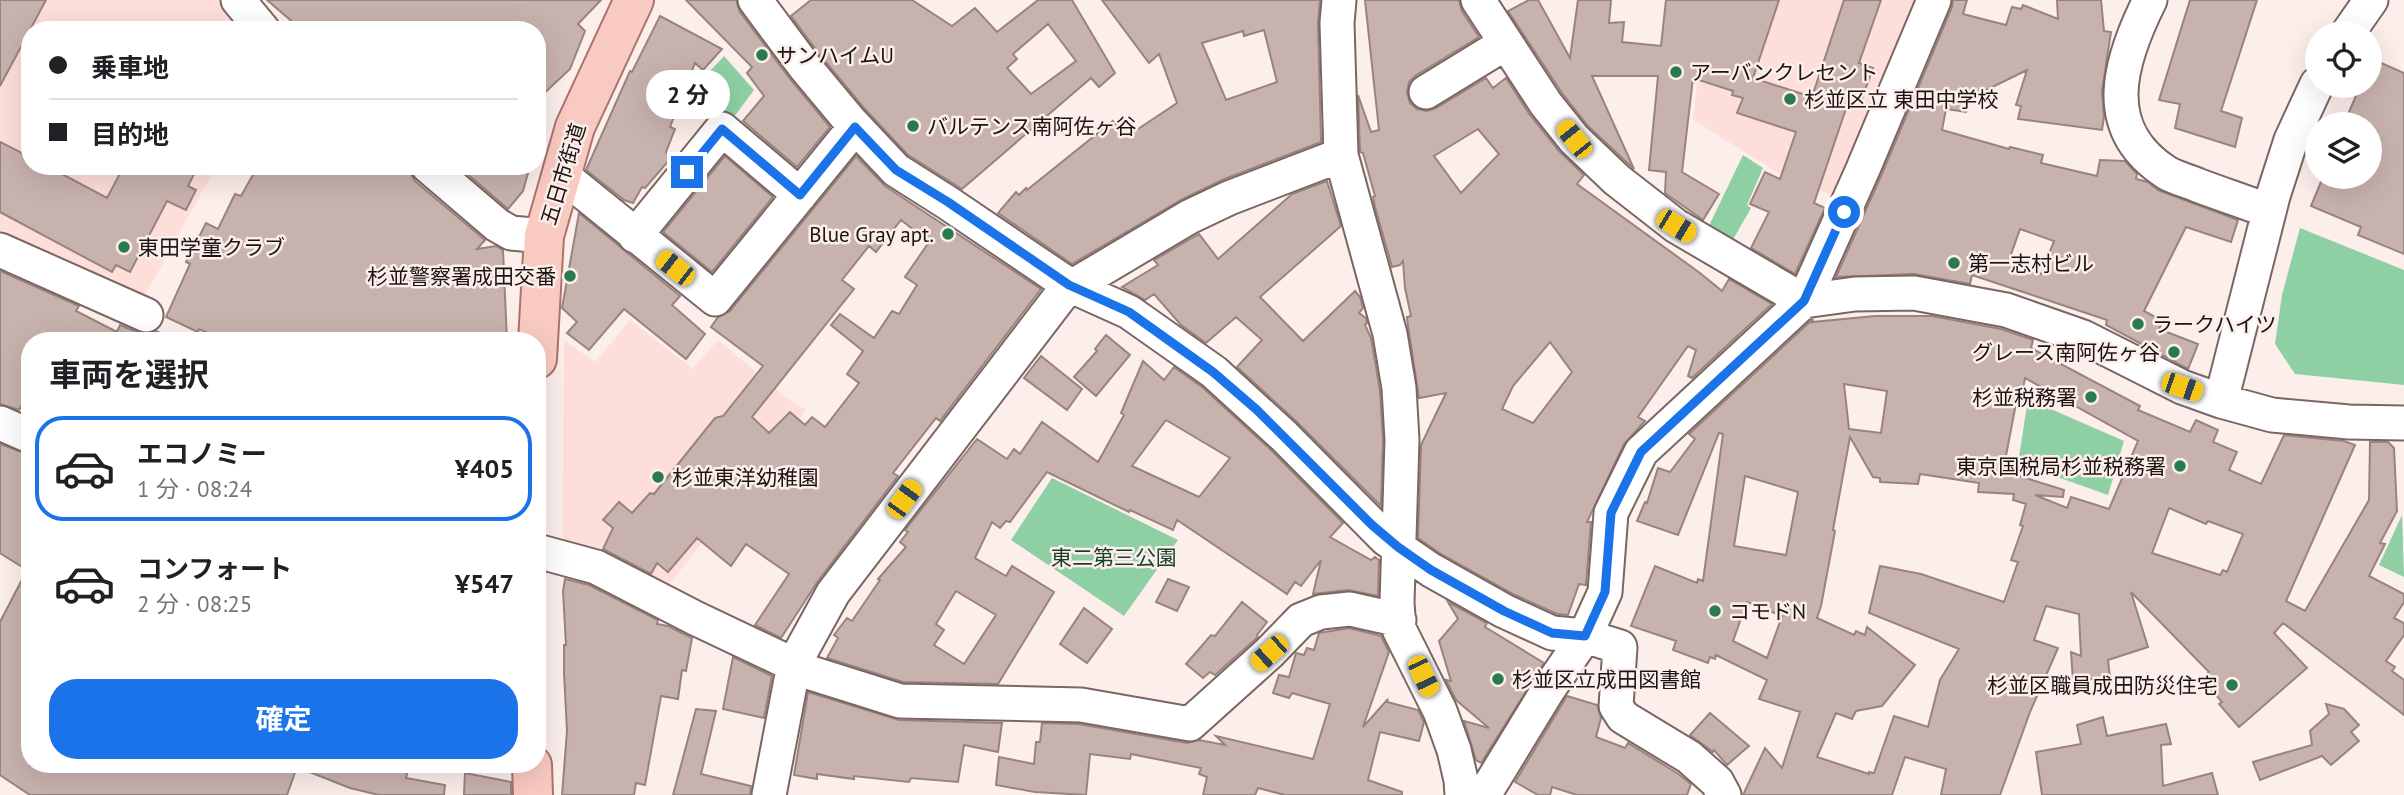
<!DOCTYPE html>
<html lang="ja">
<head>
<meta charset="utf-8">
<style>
  body { margin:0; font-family:"PT Sans","Noto Sans JP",sans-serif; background:#f6f6f6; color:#202124; height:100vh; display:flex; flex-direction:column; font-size:26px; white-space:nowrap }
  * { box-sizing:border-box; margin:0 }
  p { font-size:23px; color:#757577 }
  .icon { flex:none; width:38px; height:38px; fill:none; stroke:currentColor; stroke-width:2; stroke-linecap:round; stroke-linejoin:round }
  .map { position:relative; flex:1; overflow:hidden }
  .sheet { position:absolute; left:21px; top:332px; width:525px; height:441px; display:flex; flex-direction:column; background:#fff; border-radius:28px; box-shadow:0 7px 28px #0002 }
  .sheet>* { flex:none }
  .banner { position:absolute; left:21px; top:21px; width:525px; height:154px; border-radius:28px; box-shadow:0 7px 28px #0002; display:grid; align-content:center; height:154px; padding:0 28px; background:#fff }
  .fabs { position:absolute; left:2305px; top:21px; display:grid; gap:14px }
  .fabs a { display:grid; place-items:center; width:77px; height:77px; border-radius:50%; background:#fff; box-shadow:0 7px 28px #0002; font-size:35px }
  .end { position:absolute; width:32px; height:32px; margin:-16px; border:9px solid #1a73e8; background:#fff; box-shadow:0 0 0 4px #fff }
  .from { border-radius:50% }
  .bubble { position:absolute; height:49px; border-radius:24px; background:#fff; box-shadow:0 7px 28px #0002; font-size:23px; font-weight:700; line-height:49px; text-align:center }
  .car { position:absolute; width:21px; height:42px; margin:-21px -10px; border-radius:9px; box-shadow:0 0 5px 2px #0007; background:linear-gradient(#f5c518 24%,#345 0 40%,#f5c518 0 76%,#345 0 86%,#f5c518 0) }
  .banner b { display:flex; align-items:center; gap:24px; height:66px; font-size:26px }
  .banner b+b { border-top:2px solid #e0e0e0 }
  .banner i { width:18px; height:18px; background:#202124 }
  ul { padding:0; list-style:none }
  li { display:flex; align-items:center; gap:21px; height:105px; margin:0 14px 10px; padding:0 14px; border:4px solid transparent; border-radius:28px }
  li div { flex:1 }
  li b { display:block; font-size:26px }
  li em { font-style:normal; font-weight:700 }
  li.current { border-color:#1a73e8 }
  li>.icon { width:63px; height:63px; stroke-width:1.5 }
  h2 { padding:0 28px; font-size:32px; line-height:84px }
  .button { display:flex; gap:14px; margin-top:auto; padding:14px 28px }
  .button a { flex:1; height:80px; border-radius:28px; background:#1a73e8; color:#fff; font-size:28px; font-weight:700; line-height:80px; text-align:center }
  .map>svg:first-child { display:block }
</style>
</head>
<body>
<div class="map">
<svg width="2404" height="795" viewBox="0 0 2404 795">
  <rect width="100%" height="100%" fill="#fceeeb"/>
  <path fill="#feded9" d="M0 0H220L254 30H30V166H216L140 305 0 240Z
    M1707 0H1923L1840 199 1777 172 1693 120Z
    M630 320 693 369 718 340 787 398 806 410 661 595 563 544 564 340 595 362Z"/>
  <path fill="#8ed0a4" d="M724 56 754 90 728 125 690 93Z
    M1743 155 1763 168 1747 205 1751 208 1731 243 1706 232Z
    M2300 228 2404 270V385L2295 374 2275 344 2282 295Z
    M2028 399 2124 441 2108 495 2018 463Z
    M1052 478 1178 540 1124 616 1011 540Z
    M2402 515 2404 577 2379 565Z"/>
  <path fill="#c8b2ae" stroke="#98837f" stroke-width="2" fill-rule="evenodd" d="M0 0H46L0 86Z
    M267 0H601L578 24 585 31 570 69 537 100V30H302Z
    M686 0H736L740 12 790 79 830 127 797 167 743 121 764 96 747 73 752 67Z
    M811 0H912L952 26 975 8 997 32 1038 0H1072L1115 73 1099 87 1091 78 962 189 908 155 864 108 820 55 791 16ZM1048 24 1076 61 1031 94 1007 68 1017 59 1013 54Z
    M1102 0H1320L1318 23 1321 142 1222 180 1181 200 1072 264 998 213 1016 192 1019 195 1026 188 1027 190 1113 121 1126 137 1177 103 1159 54 1149 63ZM1264 30 1277 82 1226 100 1202 43 1243 31 1244 36Z
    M1365 0H1459L1462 11 1479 37 1415 76 1409 82 1407 92 1410 103 1417 109 1427 111 1436 108 1486 78 1493 88 1506 78 1530 115 1559 151 1584 175 1577 184 1700 273 1722 291 1729 279 1772 304 1692 378 1688 376 1696 350 1688 346 1638 417 1645 421 1624 444 1587 522H1591L1586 585 1579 584 1568 615 1557 614 1513 594 1441 554 1418 538 1421 445 1446 393 1419 398 1408 326 1407 317 1411 316 1405 288 1403 261 1400 265 1392 267 1375 207 1373 197 1375 196 1363 153 1360 152 1358 95 1371 132 1379 130ZM1478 129 1499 154 1461 193 1434 156ZM1550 342 1572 372 1533 423 1502 409 1513 386Z
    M1529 0H1538L1570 58 1578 0H1611L1609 23 1624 22 1622 42 1661 46 1666 0H1779L1753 78 1812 97 1844 0H1881L1859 63 1873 68 1861 101 1850 97 1814 203 1825 208 1795 274 1751 248 1769 212 1750 204 1765 172 1780 179 1796 132 1737 113 1743 98 1732 95 1733 91 1693 78 1682 172 1719 194 1703 220 1665 193 1666 172 1649 170 1658 76H1592L1634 169 1588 126 1562 93 1508 11Z
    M1953 0H1967L1963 14 2006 25 2012 7 2021 9 2023 5 2058 19 2057 0H2101L2104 31 2111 32 2102 91 2104 117 2102 130 2018 119 2021 106 2016 105 2027 70 1970 98 1966 112 1946 109 1942 130 2009 149 2010 147 2043 155 2041 163 2097 176 2100 160 2125 161 2137 174 2136 179 2148 182 2158 190 2238 220 2231 242 2186 227 2144 311 2163 321 2159 329 2198 344 2188 369 2106 325 2107 320 1972 275 1970 284 1914 274 1836 277 1881 176 1952 7ZM2020 229 2054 241 2041 274 2008 263Z
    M2190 0H2257L2221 111 2242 118 2235 147 2175 128 2180 104 2159 100Z
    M660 16 722 49 703 70 695 63 670 127 675 129 666 152 671 158 645 188 642 187 633 203 624 200 586 170 630 71 632 72Z
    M2370 58 2404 73V254L2358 235 2361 227 2311 206 2323 177H2370V124H2344L2360 86H2370Z
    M0 142 30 157V166H47L107 198 124 166H198L188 186 196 190 186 210 167 201 130 272 116 265 112 272 0 212Z
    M725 156 773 197 712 272 663 232Z
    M856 156 885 186 1041 289 940 421 936 418 893 473 898 476 818 581 781 638 755 625 789 574 746 544 731 566 697 538 668 572 657 563 651 574 603 549 613 528 603 520 619 502 632 513 650 493 654 494 715 418 723 416 763 366 711 327 718 317 730 311ZM901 220 929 242 905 277 917 285 899 314 892 311 874 338 840 314 831 325 863 351 847 374 859 383 825 427 812 417 805 425 790 412 769 433 752 417 854 289 842 280 869 246 876 252Z
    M258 166H409L410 173 415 181 485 240 477 249 496 246 503 250 507 341H226L199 329 198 332 166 317 190 264 186 262 206 223 218 229 235 194 241 196Z
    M458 166H530L523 191 508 209Z
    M1327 181 1341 226 1260 297 1303 341 1355 291 1360 297 1363 308 1359 313 1366 318 1367 323 1365 325 1371 338 1380 390 1383 440 1381 506 1297 422 1237 367 1262 340 1236 317 1206 343 1181 325 1154 294 1145 300 1122 287 1158 265 1154 260 1199 234 1218 259 1292 194Z
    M579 213 680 296 672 305 705 334 686 359 624 309 589 350 567 333 577 322 562 308Z
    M0 271 79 306 76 311 117 332 120 325 139 333 147 334 156 331 180 341H30V407L23 403 19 410 0 404Z
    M1875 316H1932L2001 329 2033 340 2031 348 2140 406 2138 410 2190 432 2196 420 2218 430 2213 442 2237 452 2229 470 2261 484 2284 435 2344 441 2355 445 2286 601 2305 611 2369 500 2370 442H2388L2394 448 2397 511 2380 543 2385 544 2369 576 2404 594V602L2394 618 2404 623V635L2386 661 2395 667 2392 671 2404 680V715L2283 623 2274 633 2307 668 2239 727 2219 704 2222 702 2202 679 2209 672 2131 592 2148 647 2108 660 2110 678 2073 680 2071 652 2081 656 2079 614 2046 606 2034 640 2058 648 2030 712 2000 795H1941L1946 769 1905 757 1892 795H1743L1765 748 1782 768 1800 712 1759 699 1767 680 1716 655 1715 659 1710 657 1708 663 1673 650 1676 641 1631 626 1655 566 1697 583 1698 579 1703 581 1723 434 1719 433 1678 535 1637 521 1645 502 1647 503 1658 468 1670 472 1695 439 1689 434 1813 319 1812 322ZM2025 378 2138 441 2109 509 2071 497 2067 508 2035 495 2063 497 2064 490 2003 471 2019 388 2023 389ZM1844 384 1887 391 1881 433 1849 429ZM1850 437 1873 477 1880 478V482L1918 484 1920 474 1979 483 1978 492 2014 494 2013 500 2026 504 2020 525 2023 526 2011 560 2018 562 2004 602 1921 574 1880 566 1869 613 1959 649 1940 680 1928 727 1894 716 1874 773 1869 772V774L1817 757 1836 713 1852 719 1856 711 1882 706 1915 665 1867 627 1865 635 1856 631 1854 635 1817 618 1821 606 1835 531 1833 530ZM1745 476 1798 492 1786 555 1734 546ZM2169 508 2206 524 2208 521 2243 534 2227 572 2223 570 2220 575 2152 553ZM1747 602 1782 616 1767 658 1733 641Z
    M1106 335 1130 355 1096 396 1074 377 1097 351 1095 349Z
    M1041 356 1082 389 1067 410 1024 378Z
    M1143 361 1164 380 1174 367 1202 387 1271 450 1343 523 1330 537 1371 560 1375 557 1379 560 1378 596 1348 590 1313 594 1321 560 1301 586 1295 582 1287 594 1177 520 1173 530 1130 510 1129 512 1047 472 1010 522 1006 521 1000 528 992 522 975 558 1006 576 1012 566 1054 592 998 684 903 682 827 658 838 638 834 635 847 618 852 621 880 580 878 579 906 547 900 542 908 532 905 530 977 439 1007 459 1014 449 1020 454 1042 422 1098 462 1124 415 1121 413ZM1166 420 1230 458 1199 497 1132 466ZM956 591 996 615 964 664 934 645 944 630 936 624Z
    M0 444 30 455V765H409L406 778 445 785 444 795H379L350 788 297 767 287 795H30L0 775V622L27 570 0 553Z
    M565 579 589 585 658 620 657 624 668 626 692 638 686 671 682 670 678 699 661 696 645 785 636 783 634 795H562L567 731 564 673V645H566L563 591Z
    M1168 579 1189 587 1177 611 1156 602Z
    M1242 602 1267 622 1257 635 1258 637 1215 675 1210 672 1203 678 1186 664 1211 635 1215 636Z
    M1448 602 1487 623 1485 627 1544 663 1481 763 1476 760 1464 721 1489 728 1456 700 1446 680 1451 681 1439 641 1458 619Z
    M1084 608 1112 629 1087 663 1060 644Z
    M1349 628 1381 636 1389 652 1363 727 1388 699 1387 702 1418 710 1424 722 1419 741 1380 732 1368 780 1402 792V795H1285L1258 788 1255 795H1203L1207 777 1199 774 1201 768 1131 754 1130 759 1090 754 1086 795 1035 792 996 785 999 757 1034 764 1036 742H1040L1042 723 1079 724 1187 743 1199 740 1225 745 1216 736 1313 759 1330 704 1292 693 1289 698 1273 693 1279 675 1289 677 1296 653 1304 655 1307 648 1314 650 1319 633Z
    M733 657 772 676 764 718 723 709Z
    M808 692 899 720 1002 723 998 752 964 745 958 782 911 778 909 782 854 776V779L817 774V779L794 775Z
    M1567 696 1597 705 1601 718 1596 737 1625 748 1628 743 1677 773 1691 784 1687 795H1577L1552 787 1550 795H1538L1515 782Z
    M2326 704 2344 709 2359 725 2351 732 2359 741 2331 765 2322 756 2260 780 2253 762 2312 745 2310 731 2329 714Z
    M696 709 716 711 701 774 751 786 750 795H673Z
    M1710 713 1749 746 1727 765 1714 750 1713 752 1690 735Z
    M2103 717 2107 736 2166 724 2171 744 2161 745 2163 786 2212 773 2218 795H2042L2036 752 2081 744 2077 725Z
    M465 773 511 782V795H464Z"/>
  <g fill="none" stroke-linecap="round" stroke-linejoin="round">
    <defs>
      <path id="minor" d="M238 0 263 30
        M755 0 805 67 850 121 896 170 948 203 1069 285 1129 312 1214 372 1284 436 1386 539 1431 570 1504 611 1552 633 1585 636 1620 647 1616 706 1623 717 1689 757 1717 782 1724 795
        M1339 0 1337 23 1341 155 1390 334 1399 388 1402 440 1397 603 1399 629 1440 711 1454 750 1461 780 1462 795
        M1478 0 1546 104 1574 139 1617 180 1676 226 1804 301 1855 294 1914 293 2006 310 2083 337 2182 387 2221 401 2272 415 2349 422 2404 423
        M2150 0C2119 62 2098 129 2167 173 2176 178 2188 181 2197 185 2221 194 2245 202 2269 211
        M2348 33 2371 0
        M1426 92 1506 43
        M428 166 497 225 511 233 544 236
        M562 175 715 299 855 127
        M635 236 722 129 800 195
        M0 250 146 315
        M1073 286 1189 217 1229 198 1341 155
        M2221 401 2273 196 2291 140 2317 84
        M0 423 30 436
        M537 551 596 567 695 618 811 673 900 701 1081 705 1190 724 1269 653 1301 620 1321 612 1350 609 1399 620
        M769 795 794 664 833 593 1069 285
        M1484 795 1548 690 1585 636 1605 592 1611 513 1641 452 1804 301 1863 169 1934 0"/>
      <path id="major" d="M537 359 544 236 575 127 634 0
        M532 765 533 795"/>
    </defs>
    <use href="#minor" stroke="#7b6663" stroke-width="37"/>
    <use href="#major" stroke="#a9746a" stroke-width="42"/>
    <use href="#minor" stroke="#fff" stroke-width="33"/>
    <use href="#major" stroke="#f9cac2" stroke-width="38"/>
  </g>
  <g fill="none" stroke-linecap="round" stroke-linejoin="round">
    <path stroke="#1a73e8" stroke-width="9" d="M687 172 722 129 800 195 855 127 896 170 948 202 1069 285 1129 312 1213 372 1257 410 1372 525 1398 547 1431 570 1504 611 1552 633 1585 636 1605 592 1611 513 1641 452 1804 301 1844 212"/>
  </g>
  <g fill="#297b4c" stroke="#fceeeb" stroke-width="2.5">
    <circle cx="762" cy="55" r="7"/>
    <circle cx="1676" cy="72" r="7"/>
    <circle cx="1790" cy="99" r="7"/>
    <circle cx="913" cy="126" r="7"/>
    <circle cx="948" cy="234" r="7"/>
    <circle cx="124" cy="247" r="7"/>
    <circle cx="1954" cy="263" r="7"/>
    <circle cx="570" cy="276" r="7"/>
    <circle cx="2138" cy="324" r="7"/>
    <circle cx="2174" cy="352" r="7"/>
    <circle cx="2091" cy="397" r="7"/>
    <circle cx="2180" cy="466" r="7"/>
    <circle cx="658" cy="477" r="7"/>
    <circle cx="1715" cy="611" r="7"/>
    <circle cx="1498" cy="679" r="7"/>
    <circle cx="2232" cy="685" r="7"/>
  </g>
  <g text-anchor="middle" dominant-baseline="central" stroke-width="5" stroke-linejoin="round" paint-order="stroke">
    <g font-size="21" fill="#1b1412" stroke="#fceeeb" text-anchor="start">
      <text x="776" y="55">サンハイムU</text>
      <text x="1690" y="72">アーバンクレセント</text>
      <text x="1804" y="99">杉並区立 東田中学校</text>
      <text x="927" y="126">バルテンス南阿佐ヶ谷</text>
      <text x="934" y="234" text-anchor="end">Blue Gray apt.</text>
      <text x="138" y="247">東田学童クラブ</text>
      <text x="1968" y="263">第一志村ビル</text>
      <text x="556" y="276" text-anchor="end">杉並警察署成田交番</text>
      <text x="2152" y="324">ラークハイツ</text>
      <text x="2160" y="352" text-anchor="end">グレース南阿佐ヶ谷</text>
      <text x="2077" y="397" text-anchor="end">杉並税務署</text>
      <text x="2166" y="466" text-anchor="end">東京国税局杉並税務署</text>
      <text x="672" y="477">杉並東洋幼稚園</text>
      <text x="1729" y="611">コモドN</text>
      <text x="1512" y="679">杉並区立成田図書館</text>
      <text x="2218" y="685" text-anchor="end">杉並区職員成田防災住宅</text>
    </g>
    <g font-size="21" fill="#1b1412" stroke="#fceeeb">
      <text transform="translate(563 174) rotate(-73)">五日市街道</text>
    </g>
    <g font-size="21" fill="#1a3f28" stroke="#fceeeb">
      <text x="1114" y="557">東二第三公園</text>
    </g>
  </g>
</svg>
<div class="fabs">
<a><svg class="icon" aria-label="locate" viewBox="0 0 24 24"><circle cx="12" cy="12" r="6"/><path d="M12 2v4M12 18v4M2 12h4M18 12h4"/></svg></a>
<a><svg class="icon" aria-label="layers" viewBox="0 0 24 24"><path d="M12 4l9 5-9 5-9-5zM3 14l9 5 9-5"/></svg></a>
</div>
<i class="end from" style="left:1844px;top:212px"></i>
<i class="end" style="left:687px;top:172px"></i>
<div class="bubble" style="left:646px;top:70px;width:84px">2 分</div>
<i class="car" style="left:1574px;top:139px;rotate:321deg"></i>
<i class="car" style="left:1676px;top:226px;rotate:121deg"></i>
<i class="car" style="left:675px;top:268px;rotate:308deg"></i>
<i class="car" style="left:2182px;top:387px;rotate:109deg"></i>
<i class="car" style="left:904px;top:499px;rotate:36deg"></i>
<i class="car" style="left:1269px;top:653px;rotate:228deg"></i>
<i class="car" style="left:1423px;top:676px;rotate:155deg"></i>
<div class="banner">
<b><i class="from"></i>乗車地</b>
<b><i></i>目的地</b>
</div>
<section class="sheet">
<h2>車両を選択</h2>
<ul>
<li class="current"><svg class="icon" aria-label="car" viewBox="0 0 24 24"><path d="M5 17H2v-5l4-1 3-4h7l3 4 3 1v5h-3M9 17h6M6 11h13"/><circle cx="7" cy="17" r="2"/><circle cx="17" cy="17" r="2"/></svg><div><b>エコノミー</b><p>1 分 · 08:24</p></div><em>¥405</em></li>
<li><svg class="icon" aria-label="car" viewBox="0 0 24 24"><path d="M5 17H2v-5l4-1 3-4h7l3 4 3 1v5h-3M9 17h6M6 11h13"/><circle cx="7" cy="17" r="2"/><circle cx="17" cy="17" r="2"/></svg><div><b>コンフォート</b><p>2 分 · 08:25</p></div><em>¥547</em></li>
</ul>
<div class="button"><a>確定</a></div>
</section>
</div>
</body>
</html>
